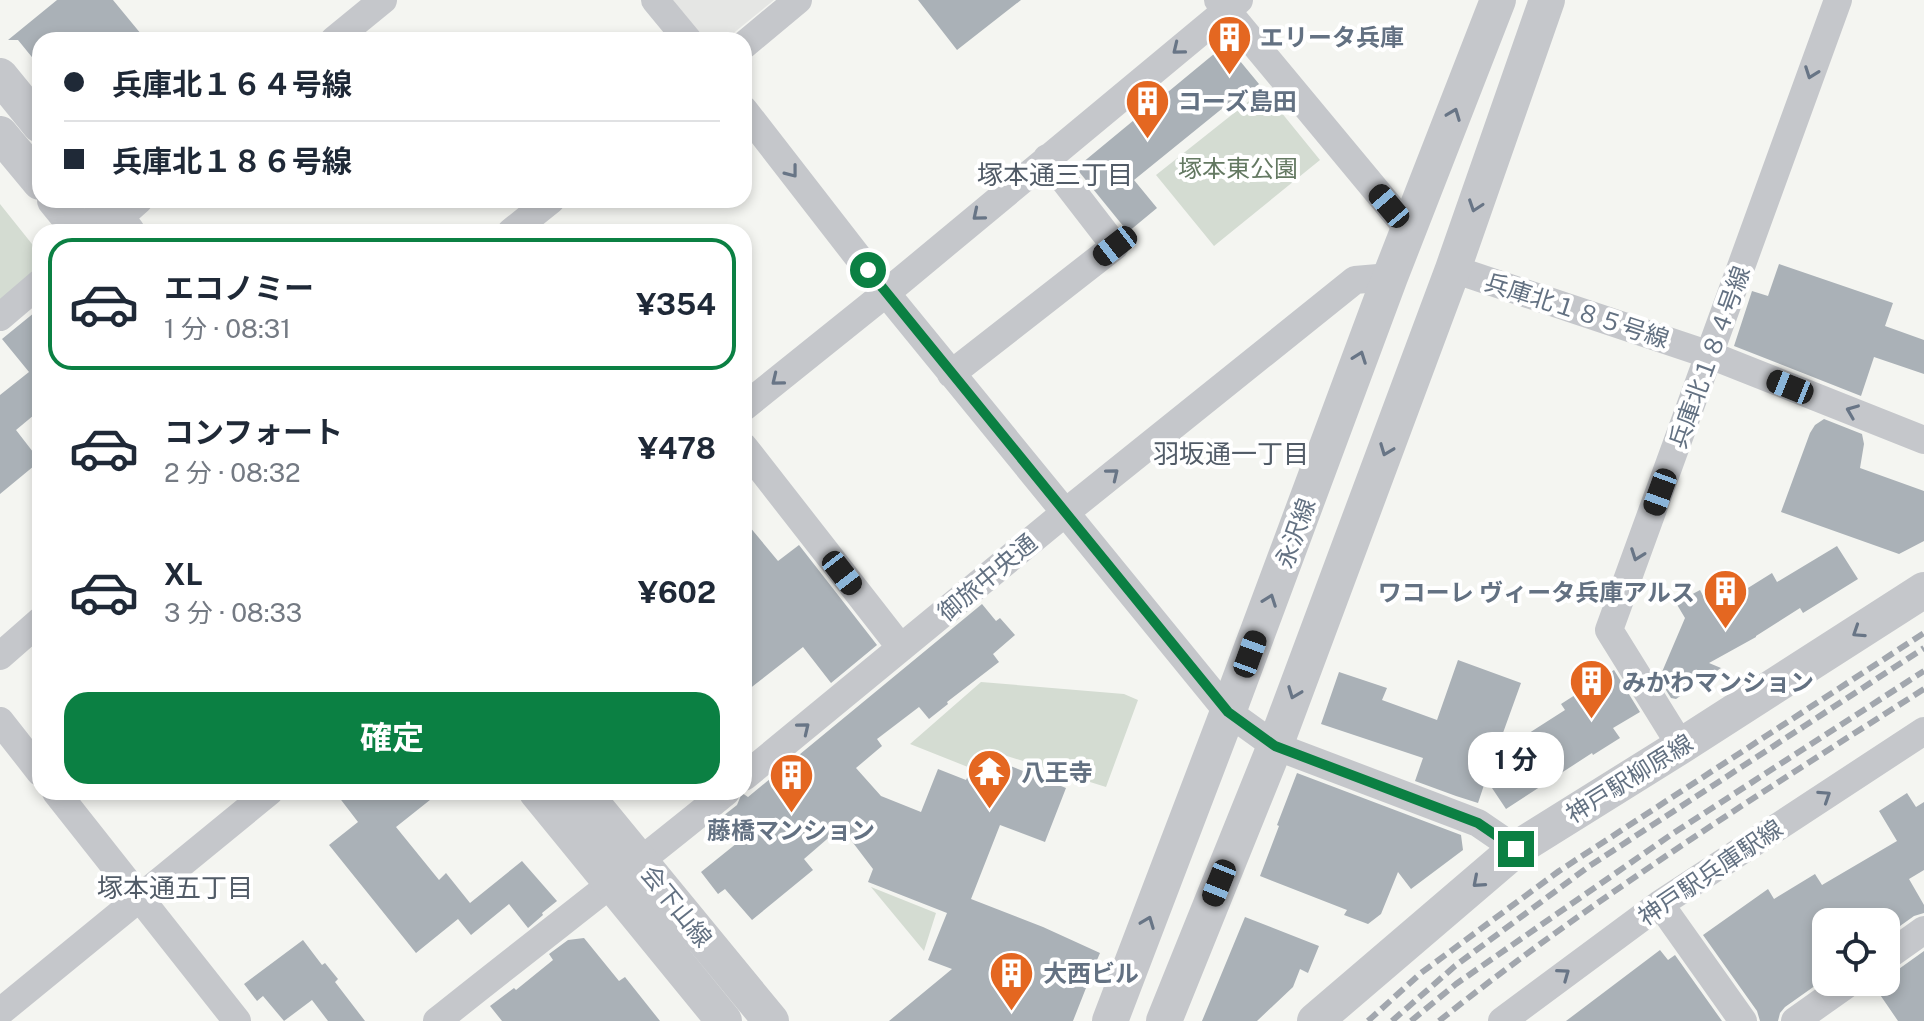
<!DOCTYPE html>
<html lang="ja">
<head>
<meta charset="utf-8">
<style>
  body { margin:0; font-family:"Public Sans","Noto Sans JP",sans-serif; background:#f6f6f7; color:#1f2937; height:100vh; display:flex; flex-direction:column; font-size:30px; white-space:nowrap }
  * { box-sizing:border-box; margin:0 }
  p { font-size:26px; color:#747a83 }
  .icon { flex:none; width:44px; height:44px; fill:none; stroke:currentColor; stroke-width:2; stroke-linecap:round; stroke-linejoin:round }
  .map { position:relative; flex:1; overflow:hidden }
  .details { position:absolute; left:32px; top:224px; width:720px; height:576px; display:flex; flex-direction:column; background:#fff; border-radius:24px; box-shadow:0 4px 12px #0003 }
  .details>* { flex:none }
  .top-card { position:absolute; left:32px; top:32px; width:720px; height:176px; border-radius:24px; box-shadow:0 4px 12px #0003; display:grid; align-content:center; height:176px; padding:0 32px; background:#fff }
  .fabs { position:absolute; left:1812px; top:908px; display:grid; gap:16px }
  .fabs a { display:grid; place-items:center; width:88px; height:88px; border-radius:16px; background:#fff; box-shadow:0 4px 12px #0003; font-size:40px }
  .end { position:absolute; width:36px; height:36px; margin:-18px; border:10px solid #0b8043; background:#fff; box-shadow:0 0 0 4px #fff }
  .from { border-radius:50% }
  .bubble { position:absolute; height:56px; border-radius:24px; background:#fff; box-shadow:0 4px 12px #0003; font-size:26px; font-weight:700; line-height:56px; text-align:center }
  .car { position:absolute; width:24px; height:48px; margin:-24px -12px; border-radius:10px; box-shadow:0 0 6px 2px #0007; background:linear-gradient(#222 24%,#8ab4d8 0 40%,#222 0 76%,#8ab4d8 0 86%,#222 0) }
  .top-card b { display:flex; align-items:center; gap:28px; height:76px; font-size:30px }
  .top-card b+b { border-top:2px solid #e0e1e3 }
  .top-card i { width:20px; height:20px; background:#1f2937 }
  ul { padding:14px 0 0; list-style:none }
  li { display:flex; align-items:center; gap:24px; height:132px; margin:0 16px 12px; padding:0 16px; border:4px solid transparent; border-radius:24px }
  li div { flex:1 }
  li b { display:block; font-size:30px }
  li em { font-style:normal; font-weight:700 }
  li.current { border-color:#0b8043 }
  li>.icon { width:72px; height:72px; stroke-width:1.5 }
  .cta { display:flex; gap:16px; margin-top:auto; padding:16px 32px }
  .cta a { flex:1; height:92px; border-radius:24px; background:#0b8043; color:#fff; font-size:32px; font-weight:700; line-height:92px; text-align:center }
  .map>svg:first-child { display:block }
</style>
</head>
<body>
<div class="map">
<svg width="1924" height="1021" viewBox="0 0 1924 1021">
  <rect width="100%" height="100%" fill="#f4f5f1"/>
  <path fill="#e5e6e4" d="M673 0H774L725 40 705 39Z"/>
  <path fill="#d4dcd2" d="M1263 90 1320 160 1214 246 1156 175Z
    M0 204 40 254V267L0 301Z
    M981 682 1124 694 1138 700 1106 787 991 751 983 773 910 744Z
    M871 887 936 913 924 951Z"/>
  <path fill="#aab1b7" d="M57 0H113L146 40H40V67L18 40H8Z
    M918 0H1021L957 50Z
    M1226 44 1259 84 1232 107 1229 103 1134 180 1157 208 1128 232 1076 168Z
    M1779 264 1893 303 1885 326 1924 340V374L1874 357 1861 396 1734 346 1752 291 1768 296Z
    M40 308V410L16 430 40 461 0 494V395L29 372 2 339Z
    M1824 419 1862 434 1864 444 1860 468 1924 491V541L1899 554 1781 512 1810 433 1815 425Z
    M744 520 778 561 799 545 877 645 831 683 803 647 744 693Z
    M1837 546 1858 579 1803 613 1800 608 1756 636V637L1709 663 1721 668 1676 699 1671 698 1659 679 1685 618 1676 603 1700 590 1711 611 1772 573 1777 582Z
    M982 604 996 621 1000 618 1015 635 993 654 999 662 947 702 948 704 929 719 919 707 877 739 882 746 856 768 881 796 921 812 938 769 966 780 968 776 989 784 998 761 1066 788 1045 842 1000 825 971 899 1043 927 1100 953 1085 988H1086L1073 1021H889L952 969 928 960 947 913 868 882 873 869 841 827 804 859 813 870 752 920 725 889 718 894 701 872 742 839 723 816 737 805 742 793 748 797Z
    M1458 660 1521 683 1495 755 1565 710 1561 704 1614 670 1640 712 1613 728 1620 738 1593 755 1592 753 1506 809 1486 779 1478 803 1456 796 1415 781 1423 758 1321 724 1339 672 1387 688 1382 700 1437 720Z
    M1297 773 1461 835 1463 850 1411 889 1398 872 1381 914 1368 924 1344 915 1347 910 1260 876 1279 826 1277 825Z
    M335 792H440L396 827 439 880 446 873 470 903 522 861 557 901 542 913 543 915 528 928 509 904 471 935 458 919 416 953 329 845 358 822Z
    M1907 793 1916 807 1924 802V870L1909 879 1924 905V913L1914 916 1893 931 1888 922H1826V978L1785 1007 1780 1013 1778 1021H1760L1757 1011 1703 935 1768 889 1774 899 1815 874 1822 885 1897 841 1879 811Z
    M1245 917 1319 946 1308 973 1300 969 1293 987 1257 1021H1202Z
    M584 938 619 981 625 977 660 1021H502L490 1006 514 988 516 990 553 960 549 954 568 940Z
    M303 940 322 965 325 963 338 979 335 982 365 1021H328L312 1000 284 1021 263 996 257 1001 244 984Z
    M1660 950 1668 960 1675 955 1722 1021H1566Z
    M1924 951V1021H1898L1872 983 1886 982V974L1896 971Z"/>
  <g fill="none" stroke-linecap="round" stroke-linejoin="round">
    <path stroke="#c5c7cb" stroke-width="28" d="M655 0 688 40
      M1218 0 1409 230
      M334 40 383 0
      M744 45 798 0
      M744 110 886 293 1228 712 1275 746 1478 823 1516 849
      M103 232 139 200
      M511 232 551 200
      M1453 269 1710 355 1924 440
      M0 317 40 283
      M951 374 1115 246 1047 158
      M744 407 886 293 1239 0
      M744 447 901 648
      M0 656 40 621
      M0 721 40 772
      M1681 746 1609 630 1838 0
      M744 777 1066 512 1355 280 1390 277
      M56 792 237 1021
      M1660 904 1743 1021
      M1886 957 1924 930
      M0 1012 269 792
      M437 1021C533 944 631 870 726 792
      M1502 1021 1660 904 1924 731
      M1795 1021 1850 982"/>
    <path stroke="#c5c7cb" stroke-width="36" d="M0 76 40 125
      M0 134 40 182
      M55 200 81 232
      M101 200 127 232
      M537 792 724 1021
      M583 792 771 1021
      M1110 1021 1228 712 1390 277 1498 0
      M1164 1021 1275 746 1453 269 1547 0
      M1315 1021 1516 849 1681 746 1924 590"/>
    <path stroke="#a2a7ae" stroke-width="6" stroke-dasharray="12 6" stroke-linecap="butt" d="M1368 1021 1421 973 1559 871 1924 633
      M1392 1021 1455 966 1588 867 1924 648
      M1411 1021 1456 984 1672 834 1924 671
      M1439 1021C1592 899 1759 794 1924 689"/>
  </g>
  <defs><path id="oneway-chevron" d="M-2-3.5L2.5 0L-2 3.5" fill="none" stroke-width="1.6" stroke-linecap="round" stroke-linejoin="round" transform="scale(2)"/></defs>
  <g stroke="#687586">
    <use href="#oneway-chevron" transform="translate(1178 49) rotate(141)"/>
    <use href="#oneway-chevron" transform="translate(1811 73) rotate(110)"/>
    <use href="#oneway-chevron" transform="translate(1454 114) rotate(-69)"/>
    <use href="#oneway-chevron" transform="translate(792 172) rotate(52)"/>
    <use href="#oneway-chevron" transform="translate(1475 206) rotate(109)"/>
    <use href="#oneway-chevron" transform="translate(978 215) rotate(140)"/>
    <use href="#oneway-chevron" transform="translate(1360 357) rotate(-70)"/>
    <use href="#oneway-chevron" transform="translate(777 380) rotate(141)"/>
    <use href="#oneway-chevron" transform="translate(1852 411) rotate(-158)"/>
    <use href="#oneway-chevron" transform="translate(1386 450) rotate(111)"/>
    <use href="#oneway-chevron" transform="translate(1113 474) rotate(-39)"/>
    <use href="#oneway-chevron" transform="translate(1637 555) rotate(110)"/>
    <use href="#oneway-chevron" transform="translate(1270 600) rotate(-70)"/>
    <use href="#oneway-chevron" transform="translate(1858 632) rotate(147)"/>
    <use href="#oneway-chevron" transform="translate(1294 693) rotate(111)"/>
    <use href="#oneway-chevron" transform="translate(804 728) rotate(-39)"/>
    <use href="#oneway-chevron" transform="translate(1825 796) rotate(-33)"/>
    <use href="#oneway-chevron" transform="translate(1478 882) rotate(139)"/>
    <use href="#oneway-chevron" transform="translate(1148 922) rotate(-69)"/>
    <use href="#oneway-chevron" transform="translate(1564 974) rotate(-36)"/>
  </g>
  <g fill="none" stroke-linecap="round" stroke-linejoin="round">
    <path stroke="#0b8043" stroke-width="10" d="M868 270 1228 712 1275 746 1478 823 1516 849"/>
  </g>
  <defs>
    <symbol id="building-pin" viewBox="-11 -11 22 30"><path d="M0 17L-7.5 6A9.5 9.5 0 1 1 7.5 6Z" fill="#e46721" stroke="#fff"/><path d="M-4-6H4V6H1V3H-1V6H-4ZM-2.5-4.3h1.7v1.8h-1.7ZM.8-4.3h1.7v1.8H.8ZM-2.5-1h1.7V.8h-1.7ZM.8-1h1.7V.8H.8Z" fill="#fff"/></symbol>
    <symbol id="temple-pin" viewBox="-11 -11 22 30"><path d="M0 17L-7.5 6A9.5 9.5 0 1 1 7.5 6Z" fill="#e46721" stroke="#fff"/><path d="M0-6L5-2H3V0L6.5 2.5H4V6H1.5V3h-3V6H-4V2.5H-6.5L-3 0V-2H-5Z" fill="#fff"/></symbol>
  </defs>
  <g fill-rule="evenodd">
    <use href="#building-pin" x="1204" y="12" width="51" height="69"/>
    <use href="#building-pin" x="1122" y="76" width="51" height="69"/>
    <use href="#building-pin" x="1700" y="566" width="51" height="69"/>
    <use href="#building-pin" x="1566" y="656" width="51" height="69"/>
    <use href="#temple-pin" x="964" y="746" width="51" height="69"/>
    <use href="#building-pin" x="766" y="750" width="51" height="69"/>
    <use href="#building-pin" x="986" y="948" width="51" height="69"/>
  </g>
  <g text-anchor="middle" dominant-baseline="central" stroke-width="8" stroke-linejoin="round" paint-order="stroke">
    <g font-size="24" font-weight="bold" fill="#637182" stroke="#fff" text-anchor="start">
      <text x="1260" y="37">エリータ兵庫</text>
      <text x="1178" y="101">コーズ島田</text>
      <text x="1695" y="592" text-anchor="end">ワコーレ ヴィータ兵庫アルス</text>
      <text x="1622" y="682">みかわマンション</text>
      <text x="1021" y="772">八王寺</text>
      <text x="791" y="830" text-anchor="middle">藤橋マンション</text>
      <text x="1043" y="973">大西ビル</text>
    </g>
    <g font-size="24" fill="#647962" stroke="#fff">
      <text x="1238" y="168">塚本東公園</text>
    </g>
    <g font-size="24" fill="#637182" stroke="#fff">
      <text transform="translate(1577 310) rotate(18)">兵庫北１８５号線</text>
      <text transform="translate(1709 357) rotate(-70)">兵庫北１８４号線</text>
      <text transform="translate(1295 533) rotate(-70)">永沢線</text>
      <text transform="translate(987 577) rotate(-40)">御旅中央通</text>
      <text transform="translate(1629 778) rotate(-32)">神戸駅柳原線</text>
      <text transform="translate(1710 872) rotate(-34)">神戸駅兵庫駅線</text>
      <text transform="translate(677 906) rotate(51)">会下山線</text>
    </g>
    <g font-size="26" fill="#515b67" stroke="#fff">
      <text x="1055" y="174">塚本通三丁目</text>
      <text x="1231" y="453">羽坂通一丁目</text>
      <text x="175" y="887">塚本通五丁目</text>
    </g>
  </g>
</svg>
<div class="fabs">
<a><svg class="icon" aria-label="locate" viewBox="0 0 24 24"><circle cx="12" cy="12" r="6"/><path d="M12 2v4M12 18v4M2 12h4M18 12h4"/></svg></a>
</div>
<i class="end from" style="left:868px;top:270px"></i>
<i class="end" style="left:1516px;top:849px"></i>
<div class="bubble" style="left:1468px;top:732px;width:96px">1 分</div>
<i class="car" style="left:1389px;top:206px;rotate:320deg"></i>
<i class="car" style="left:1115px;top:246px;rotate:232deg"></i>
<i class="car" style="left:1790px;top:387px;rotate:292deg"></i>
<i class="car" style="left:1660px;top:492px;rotate:200deg"></i>
<i class="car" style="left:842px;top:573px;rotate:142deg"></i>
<i class="car" style="left:1250px;top:654px;rotate:20deg"></i>
<i class="car" style="left:1219px;top:883px;rotate:202deg"></i>
<div class="top-card">
<b><i class="from"></i>兵庫北１６４号線</b>
<b><i></i>兵庫北１８６号線</b>
</div>
<section class="details">
<ul>
<li class="current"><svg class="icon" aria-label="car" viewBox="0 0 24 24"><path d="M5 17H2v-5l4-1 3-4h7l3 4 3 1v5h-3M9 17h6M6 11h13"/><circle cx="7" cy="17" r="2"/><circle cx="17" cy="17" r="2"/></svg><div><b>エコノミー</b><p>1 分 · 08:31</p></div><em>¥354</em></li>
<li><svg class="icon" aria-label="car" viewBox="0 0 24 24"><path d="M5 17H2v-5l4-1 3-4h7l3 4 3 1v5h-3M9 17h6M6 11h13"/><circle cx="7" cy="17" r="2"/><circle cx="17" cy="17" r="2"/></svg><div><b>コンフォート</b><p>2 分 · 08:32</p></div><em>¥478</em></li>
<li><svg class="icon" aria-label="car" viewBox="0 0 24 24"><path d="M5 17H2v-5l4-1 3-4h7l3 4 3 1v5h-3M9 17h6M6 11h13"/><circle cx="7" cy="17" r="2"/><circle cx="17" cy="17" r="2"/></svg><div><b>XL</b><p>3 分 · 08:33</p></div><em>¥602</em></li>
</ul>
<div class="cta"><a>確定</a></div>
</section>
</div>
</body>
</html>
